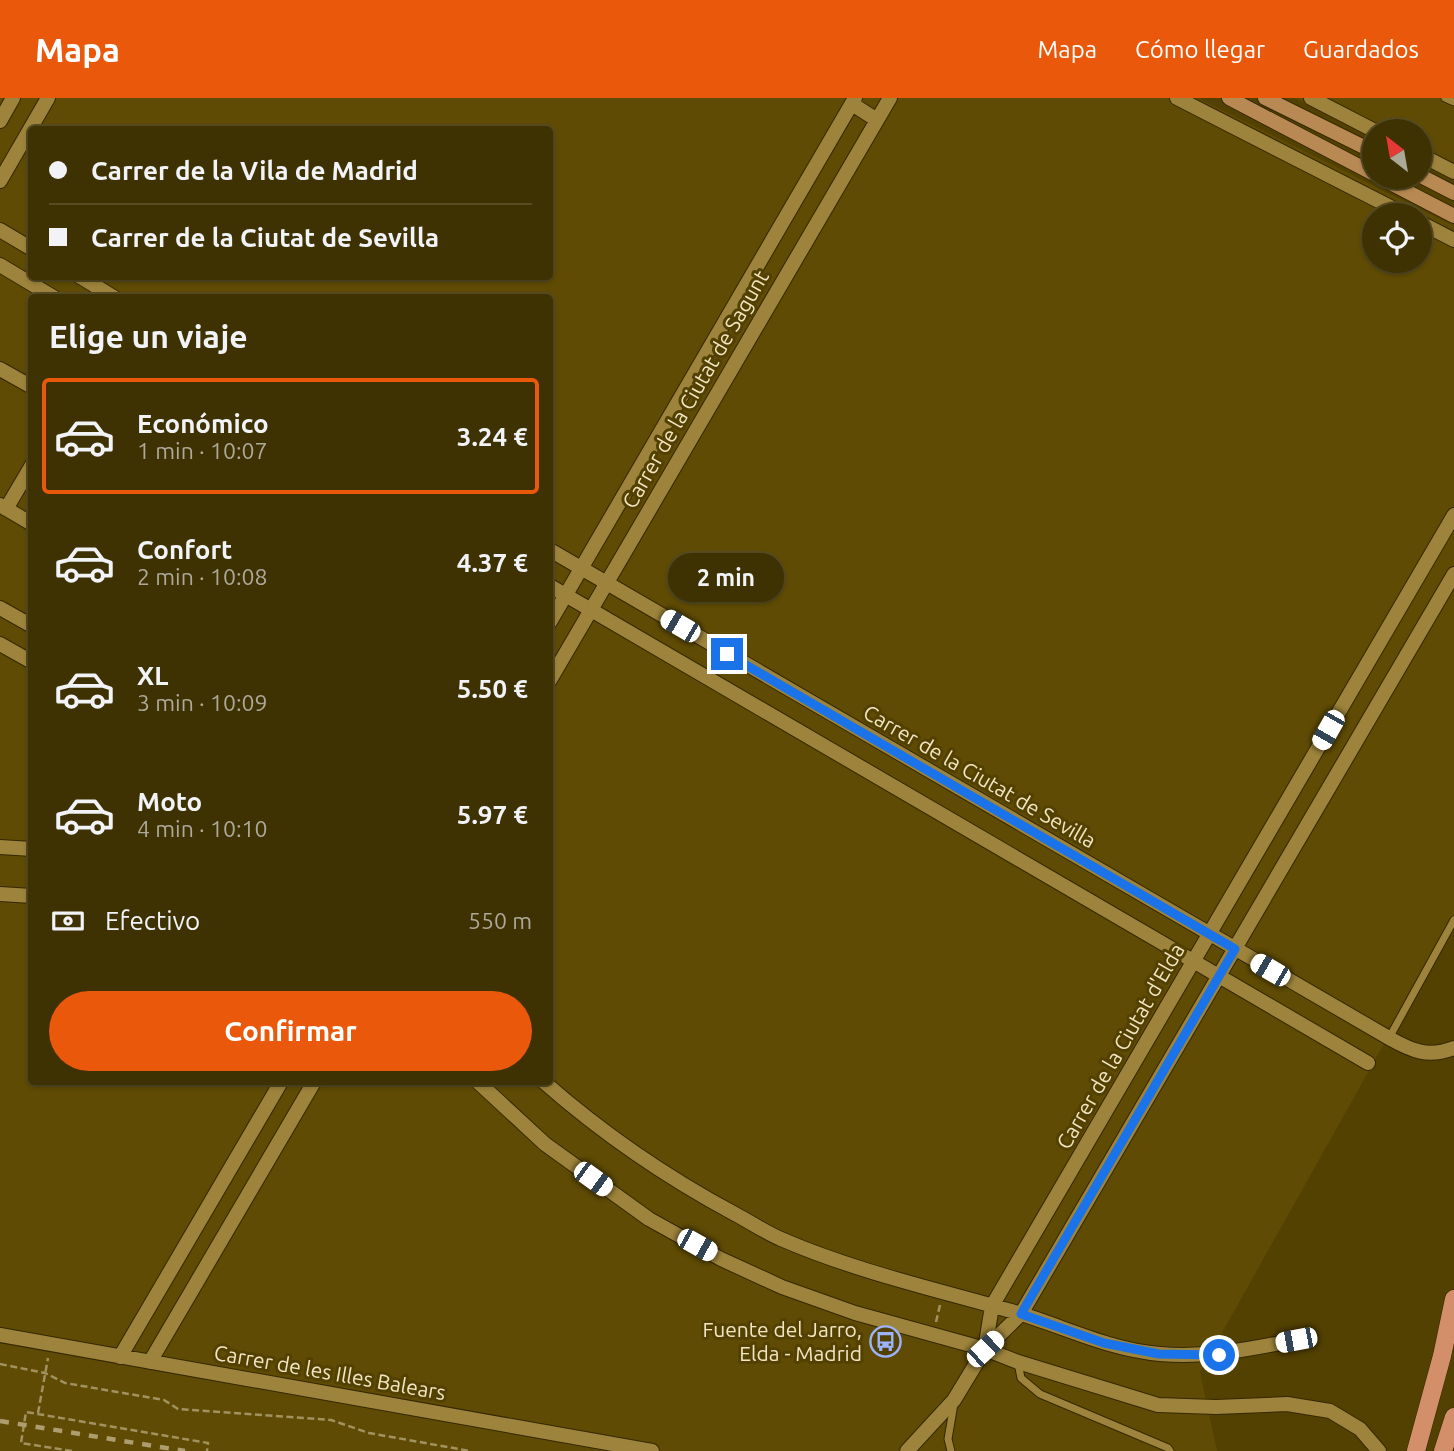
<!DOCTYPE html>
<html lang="es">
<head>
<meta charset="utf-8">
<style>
  body { margin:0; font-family:Ubuntu,sans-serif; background:#45390c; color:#f1f3f6; height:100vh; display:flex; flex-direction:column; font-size:26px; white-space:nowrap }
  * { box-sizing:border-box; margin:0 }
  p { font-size:23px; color:#ada999 }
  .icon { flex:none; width:38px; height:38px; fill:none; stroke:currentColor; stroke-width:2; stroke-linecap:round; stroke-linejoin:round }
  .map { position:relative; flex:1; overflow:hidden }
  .sheet { position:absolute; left:28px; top:196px; width:525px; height:791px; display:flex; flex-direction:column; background:#3e3102; border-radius:7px; box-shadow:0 2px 5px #0004,0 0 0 2px #574c24 }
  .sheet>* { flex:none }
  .guide { position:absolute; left:28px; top:28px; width:525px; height:154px; border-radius:7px; box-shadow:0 2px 5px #0004,0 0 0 2px #574c24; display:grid; align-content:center; height:154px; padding:0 21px; background:#3e3102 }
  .needle { width:46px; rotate:329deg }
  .tools { position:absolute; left:1362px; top:21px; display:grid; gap:14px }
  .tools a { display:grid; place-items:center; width:70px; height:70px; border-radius:50%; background:#3e3102; box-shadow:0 2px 5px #0004,0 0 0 2px #574c24; font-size:35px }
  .end { position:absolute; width:32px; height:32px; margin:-16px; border:9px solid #1a73e8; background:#fff; box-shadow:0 0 0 4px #fff }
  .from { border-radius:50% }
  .bubble { position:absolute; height:49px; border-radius:24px; background:#3e3102; box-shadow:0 2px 5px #0004,0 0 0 2px #574c24; font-size:23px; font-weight:700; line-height:49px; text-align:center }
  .car { position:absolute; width:21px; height:42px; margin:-21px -10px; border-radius:9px; box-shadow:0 0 5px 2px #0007; background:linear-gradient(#fff 24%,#345 0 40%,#fff 0 76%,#345 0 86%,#fff 0) }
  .guide b { display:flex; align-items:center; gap:24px; height:66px; font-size:26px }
  .guide b+b { border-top:2px solid #574c24 }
  .guide i { width:18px; height:18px; background:#f1f3f6 }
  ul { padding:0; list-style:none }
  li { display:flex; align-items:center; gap:21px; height:116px; margin:0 14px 10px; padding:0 7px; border:4px solid transparent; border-radius:7px }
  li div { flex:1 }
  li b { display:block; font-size:26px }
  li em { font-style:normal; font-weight:700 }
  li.selected { border-color:#ea580c }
  li>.icon { width:63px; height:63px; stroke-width:1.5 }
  h2 { padding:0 21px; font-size:32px; line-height:84px }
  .pay { display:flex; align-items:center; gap:18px; height:77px; padding:0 21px; font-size:26px }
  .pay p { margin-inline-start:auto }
  .button { display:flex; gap:14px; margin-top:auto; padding:14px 21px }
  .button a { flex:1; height:80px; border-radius:42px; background:#ea580c; color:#fff; font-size:28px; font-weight:700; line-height:80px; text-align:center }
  header { display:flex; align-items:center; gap:42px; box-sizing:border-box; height:98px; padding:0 35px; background:#ea580c; color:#fff }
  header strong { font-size:33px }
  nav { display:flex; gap:38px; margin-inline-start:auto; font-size:24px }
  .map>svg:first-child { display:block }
</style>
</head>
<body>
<header>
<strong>Mapa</strong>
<nav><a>Mapa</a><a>Cómo llegar</a><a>Guardados</a></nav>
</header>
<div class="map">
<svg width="1454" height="1353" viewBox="0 0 1454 1353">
  <rect width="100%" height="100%" fill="#534102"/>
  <path fill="#5f4b04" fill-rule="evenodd" d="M0 0H1198L1454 128V821L1200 1274 1217 1353H0ZM32 32H550V178H32ZM1374 117H1419V163H1374ZM32 200H550V984H32Z
    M1295 0H1454V79L1419 62V33H1374V39Z"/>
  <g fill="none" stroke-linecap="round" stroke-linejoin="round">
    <defs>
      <path id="lane" d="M1445 0 1454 4
        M31 681H32
        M1389 940 1454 822
        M1018 1265 1021 1280 1040 1296 1168 1350 1170 1353
        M951 1353 948 1341 954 1306"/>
      <path id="street" d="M1177 0 1406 117
        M1311 0 1375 33
        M852 6 877 22
        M0 23 13 0
        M1419 56 1454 74
        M0 83 48 0
        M1419 124 1454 142
        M0 132 32 151
        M0 167 55 200
        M79 178 115 200
        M0 271 32 289
        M0 407 32 426
        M6 411 32 367
        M550 452 1389 940C1412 953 1428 960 1454 950
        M550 488 1368 965
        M0 510 32 528
        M550 524 855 0
        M0 546 32 564
        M550 582 890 0
        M0 749 32 751
        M0 796 32 798
        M478 984 545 1046 649 1121 721 1161 782 1189 855 1215 985 1251 1018 1264 1158 1307 1216 1309 1287 1306 1330 1313 1360 1331 1379 1353
        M544 984C602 1035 666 1079 735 1116 750 1124 765 1134 781 1141 857 1174 939 1192 1018 1215 1065 1229 1110 1252 1160 1256 1207 1260 1250 1251 1296 1242
        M0 1237 652 1353
        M985 1251 992 1208 1454 417
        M120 1259 281 984
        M150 1264 314 984
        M907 1353 954 1302 985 1251 1021 1216 1454 476"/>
      <path id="secondary" d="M1229 0 1374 76
        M1265 0 1374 54
        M1419 77 1454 95
        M1379 79 1454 118"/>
      <path id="primary" d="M1416 1353 1442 1258 1454 1201
        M1443 1353 1454 1319"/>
    </defs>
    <use href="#lane" stroke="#352800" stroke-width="9"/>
    <use href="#street" stroke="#352800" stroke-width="16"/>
    <use href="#secondary" stroke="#352800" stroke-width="16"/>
    <use href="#primary" stroke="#352800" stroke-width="19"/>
    <path stroke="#a19260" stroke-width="2.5" stroke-dasharray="7 3.5" stroke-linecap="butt" d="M936 1224 940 1207
      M0 1266 45 1275 65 1285 164 1302 178 1311 331 1322 369 1335 470 1353
      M38 1315 48 1260
      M72 1353 21 1345 26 1314 208 1345 207 1353"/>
    <use href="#lane" stroke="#9d833b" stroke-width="7"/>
    <use href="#street" stroke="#9d833b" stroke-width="14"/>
    <use href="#secondary" stroke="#b88952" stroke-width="14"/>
    <use href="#primary" stroke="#d38f69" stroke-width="18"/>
    <path stroke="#ae9e6f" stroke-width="4.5" stroke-dasharray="9 9" stroke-linecap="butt" d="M0 1323 185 1353"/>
  </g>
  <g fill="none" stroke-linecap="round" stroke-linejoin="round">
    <path stroke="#1a73e8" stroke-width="9" d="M727 556 1235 851 1021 1216 1104 1245 1159 1256 1219 1257"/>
  </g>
  <defs>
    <symbol id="bus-ring" viewBox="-11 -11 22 22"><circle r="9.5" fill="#534102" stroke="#9cb4fd" stroke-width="1.5"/><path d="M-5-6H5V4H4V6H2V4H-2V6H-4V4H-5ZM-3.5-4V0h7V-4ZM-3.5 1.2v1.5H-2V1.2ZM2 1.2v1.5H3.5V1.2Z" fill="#9cb4fd"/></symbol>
  </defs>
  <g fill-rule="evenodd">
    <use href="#bus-ring" x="868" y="1226" width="35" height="35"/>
  </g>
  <g text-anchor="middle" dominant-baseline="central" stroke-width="6" stroke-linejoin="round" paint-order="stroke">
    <g font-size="21" fill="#f2e5c2" stroke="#534102">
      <text transform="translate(695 291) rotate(-60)">Carrer de la Ciutat de Sagunt</text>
      <text transform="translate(980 678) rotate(30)">Carrer de la Ciutat de Sevilla</text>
      <text transform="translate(1120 948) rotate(-60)">Carrer de la Ciutat d'Elda</text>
      <text transform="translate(330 1274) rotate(10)">Carrer de les Illes Balears</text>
    </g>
    <g font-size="21" fill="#f2e5c2" stroke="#534102" text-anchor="end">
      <text x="862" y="1231">Fuente del Jarro,<tspan x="862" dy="24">Elda - Madrid</tspan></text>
    </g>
  </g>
</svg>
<div class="tools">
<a><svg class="needle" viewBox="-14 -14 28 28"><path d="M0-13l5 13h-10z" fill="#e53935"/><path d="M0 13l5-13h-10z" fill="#ada999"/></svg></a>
<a><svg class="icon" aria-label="locate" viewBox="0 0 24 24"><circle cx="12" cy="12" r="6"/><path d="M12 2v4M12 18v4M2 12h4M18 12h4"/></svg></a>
</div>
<i class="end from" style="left:1219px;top:1257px"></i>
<i class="end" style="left:727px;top:556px"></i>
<div class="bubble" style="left:668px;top:455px;width:116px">2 min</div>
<i class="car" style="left:680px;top:528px;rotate:300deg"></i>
<i class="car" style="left:1328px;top:632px;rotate:210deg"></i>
<i class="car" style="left:1270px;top:872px;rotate:300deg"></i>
<i class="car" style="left:593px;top:1081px;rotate:126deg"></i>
<i class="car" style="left:697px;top:1147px;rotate:119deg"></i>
<i class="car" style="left:1296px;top:1242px;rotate:259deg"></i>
<i class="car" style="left:985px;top:1251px;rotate:47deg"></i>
<div class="guide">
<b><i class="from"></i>Carrer de la Vila de Madrid</b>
<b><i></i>Carrer de la Ciutat de Sevilla</b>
</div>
<section class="sheet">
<h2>Elige un viaje</h2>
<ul>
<li class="selected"><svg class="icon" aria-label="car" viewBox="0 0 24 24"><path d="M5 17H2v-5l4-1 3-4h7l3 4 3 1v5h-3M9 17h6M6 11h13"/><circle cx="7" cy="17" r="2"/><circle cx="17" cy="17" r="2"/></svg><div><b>Económico</b><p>1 min · 10:07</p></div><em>3.24 €</em></li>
<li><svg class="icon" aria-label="car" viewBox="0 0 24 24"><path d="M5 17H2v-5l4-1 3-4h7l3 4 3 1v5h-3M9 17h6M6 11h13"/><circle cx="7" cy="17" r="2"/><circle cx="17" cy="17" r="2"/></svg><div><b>Confort</b><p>2 min · 10:08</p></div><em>4.37 €</em></li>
<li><svg class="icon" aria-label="car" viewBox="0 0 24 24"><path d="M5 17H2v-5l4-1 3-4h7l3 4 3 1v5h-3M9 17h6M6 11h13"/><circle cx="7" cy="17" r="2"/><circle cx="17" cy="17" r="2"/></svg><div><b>XL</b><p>3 min · 10:09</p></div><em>5.50 €</em></li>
<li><svg class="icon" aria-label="car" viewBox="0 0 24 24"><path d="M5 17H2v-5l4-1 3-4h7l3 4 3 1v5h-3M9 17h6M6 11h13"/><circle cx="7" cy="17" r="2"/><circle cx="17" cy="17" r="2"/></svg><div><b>Moto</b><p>4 min · 10:10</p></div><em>5.97 €</em></li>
</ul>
<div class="pay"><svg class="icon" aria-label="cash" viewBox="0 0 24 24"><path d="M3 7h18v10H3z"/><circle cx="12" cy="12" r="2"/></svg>Efectivo<p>550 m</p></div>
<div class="button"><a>Confirmar</a></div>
</section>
</div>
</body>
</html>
